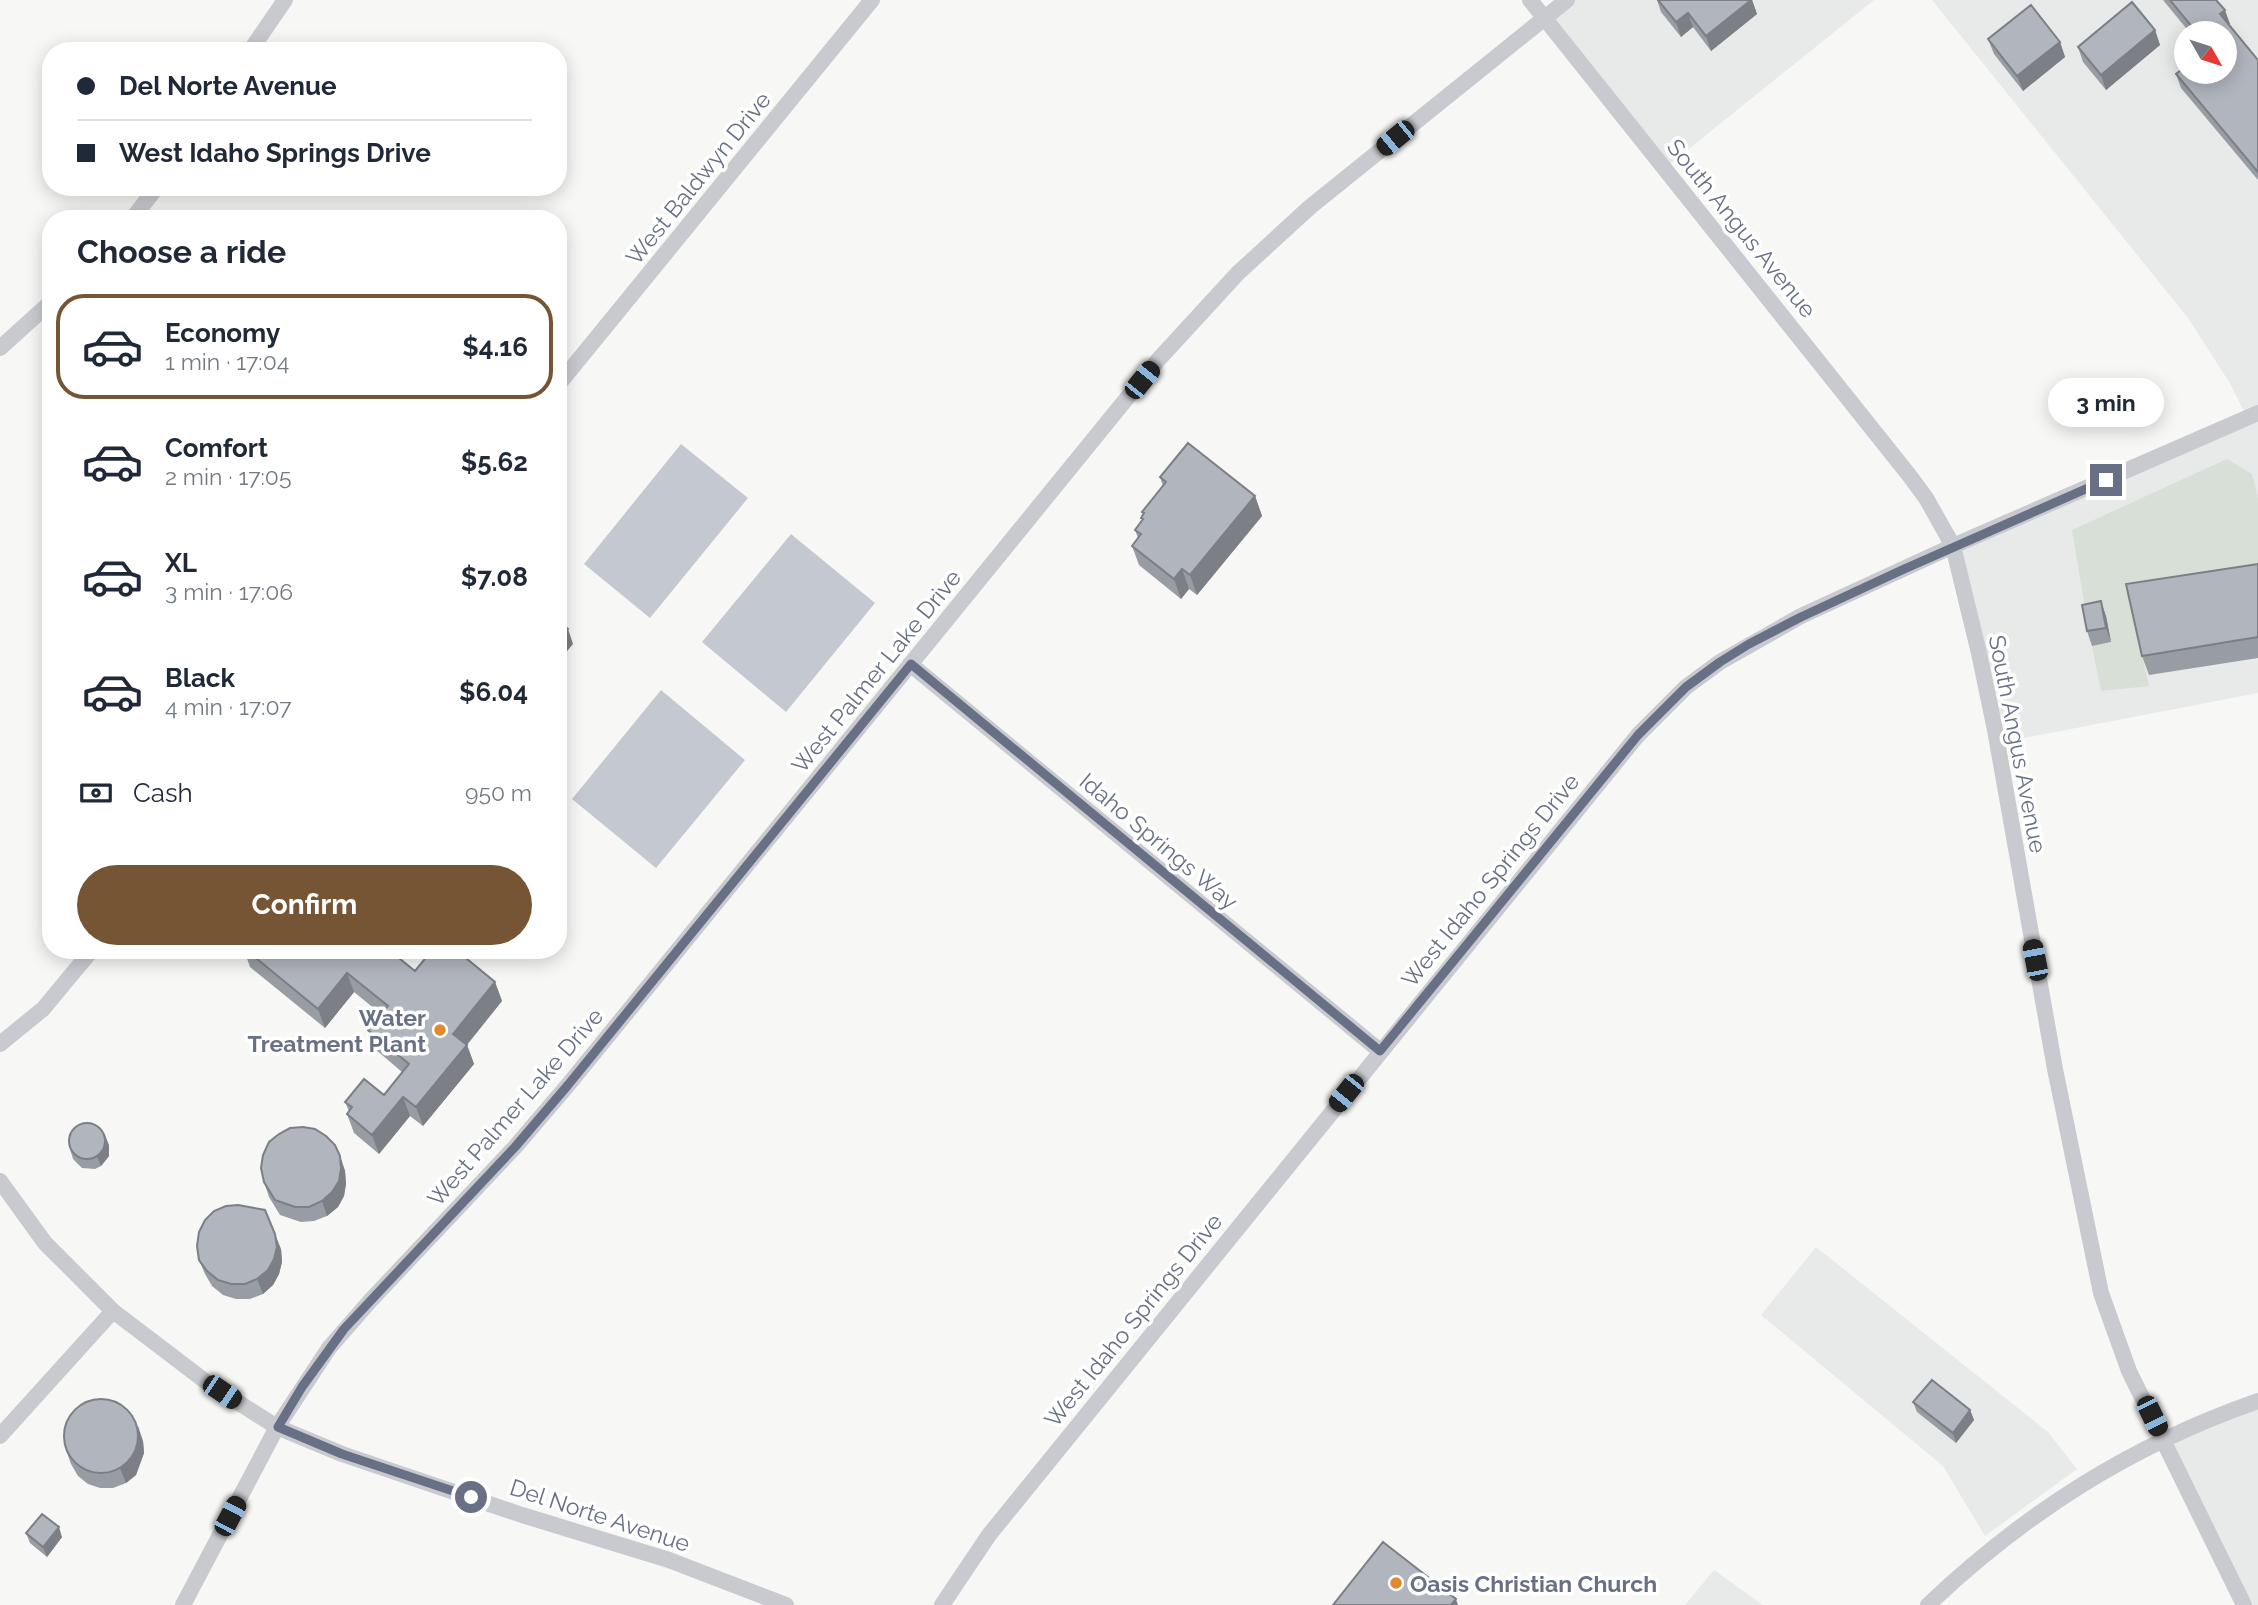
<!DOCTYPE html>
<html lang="en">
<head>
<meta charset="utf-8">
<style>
  body { margin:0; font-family:Raleway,sans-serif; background:#f2f2f3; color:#1f2937; height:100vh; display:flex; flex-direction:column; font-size:26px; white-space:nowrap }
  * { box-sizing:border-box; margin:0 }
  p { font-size:23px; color:#747a83 }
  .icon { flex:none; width:38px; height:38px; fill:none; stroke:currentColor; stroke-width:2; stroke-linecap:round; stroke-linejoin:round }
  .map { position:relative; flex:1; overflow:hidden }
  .sheet { position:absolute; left:42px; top:210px; width:525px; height:749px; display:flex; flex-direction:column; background:#fff; border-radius:28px; box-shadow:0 4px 18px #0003 }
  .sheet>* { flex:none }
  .banner { position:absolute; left:42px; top:42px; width:525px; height:154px; border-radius:28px; box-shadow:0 4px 18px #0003; display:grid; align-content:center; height:154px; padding:0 35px; background:#fff }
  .needle { width:46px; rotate:129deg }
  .fabs { position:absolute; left:2174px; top:21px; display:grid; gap:14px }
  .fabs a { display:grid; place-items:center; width:63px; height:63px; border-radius:50%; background:#fff; box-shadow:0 4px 18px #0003; font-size:35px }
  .end { position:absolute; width:32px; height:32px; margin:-16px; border:9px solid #687086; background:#fff; box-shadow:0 0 0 4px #fff }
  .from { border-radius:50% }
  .bubble { position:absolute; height:49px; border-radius:24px; background:#fff; box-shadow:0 4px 18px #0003; font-size:23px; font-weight:700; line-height:49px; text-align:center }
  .car { position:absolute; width:21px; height:42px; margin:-21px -10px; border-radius:9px; box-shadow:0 0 5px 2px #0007; background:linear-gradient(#222 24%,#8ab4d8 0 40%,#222 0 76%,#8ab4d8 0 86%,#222 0) }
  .banner b { display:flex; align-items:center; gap:24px; height:66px; font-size:26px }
  .banner b+b { border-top:2px solid #e0e1e3 }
  .banner i { width:18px; height:18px; background:#1f2937 }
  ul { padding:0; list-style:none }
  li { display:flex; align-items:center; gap:21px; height:105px; margin:0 14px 10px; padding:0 21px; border:4px solid transparent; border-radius:28px }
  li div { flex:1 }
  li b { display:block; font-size:26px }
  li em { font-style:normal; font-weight:700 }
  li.current { border-color:#755533 }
  li>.icon { width:63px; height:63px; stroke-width:1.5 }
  h2 { padding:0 35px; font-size:32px; line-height:84px }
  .pay { display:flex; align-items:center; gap:18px; height:77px; padding:0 35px; font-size:26px }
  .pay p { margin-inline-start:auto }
  .action { display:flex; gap:14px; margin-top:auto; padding:14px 35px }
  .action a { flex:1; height:80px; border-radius:42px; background:#755533; color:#fff; font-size:28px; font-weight:700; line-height:80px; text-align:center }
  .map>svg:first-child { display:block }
</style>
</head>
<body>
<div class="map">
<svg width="2258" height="1605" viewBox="0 0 2258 1605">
  <rect width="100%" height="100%" fill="#f7f8f5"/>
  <path fill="#e8e9e9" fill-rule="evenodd" d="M1567 0H1874L1665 168 1545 18Z
    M1932 0H2258V693L1998 743 1953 546 2247 418 2231 385 2188 318ZM2186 33H2224V72H2186Z
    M1816 1247 2048 1432 2077 1469 1985 1536 1943 1466 1761 1315Z
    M2258 1401V1605H2244L2163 1438Z
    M1714 1570 1763 1605H1685Z"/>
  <path fill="#d7dfd6" d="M2227 459 2252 474 2258 498V583L2130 603 2149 686 2101 691 2092 646 2111 642 2106 616 2087 620 2072 530Z"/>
  <path fill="#c4c9d1" d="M681 444 748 498 650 618 584 564Z
    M791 534 875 603 786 712 702 642Z
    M661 690 745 760 656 868 572 799Z"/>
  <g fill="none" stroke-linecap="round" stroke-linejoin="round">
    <path stroke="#c9cacf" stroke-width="16" d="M1530 0 1909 475 1926 498 1953 546 1979 653 1995 730 2055 1069 2101 1293 2129 1371 2244 1605
      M250 51 285 0
      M132 219 157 187
      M0 348 51 302
      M558 385 872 0
      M910 664 1380 1051
      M0 1044 43 1009 92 950
      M0 1181 45 1243 113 1311 209 1384 277 1427 342 1454 522 1515 669 1560 786 1605
      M0 1436 113 1311
      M183 1605 277 1427 329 1348 370 1301 515 1147 568 1085 1158 360 1238 273 1310 207 1567 0
      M942 1605 989 1535 1638 735 1686 687 1720 662 1801 616 1953 546 2258 413
      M1928 1605C2025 1513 2131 1445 2258 1401"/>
  </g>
  <path fill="#989ca3" d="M1657 0H1752L1757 14 1711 51 1693 27 1681 37 1661 12Z
    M2163 0H2216L2230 24 2229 25 2258 60V180L2181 88 2176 74 2224 33H2190Z
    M2155 30 2160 45 2106 90 2083 62 2078 47Z
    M1988 39 2060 42 2065 57 2023 91 1994 54Z
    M1160 477 1255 496 1262 516 1197 595 1189 589 1181 599 1139 565 1132 546 1138 538 1135 530 1142 520 1141 518 1143 515 1142 512 1163 486Z
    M2258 564V658L2149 675 2142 656Z
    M2106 616 2111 642 2092 646 2087 631Z
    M244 950H392L391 951 415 971 495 982 502 1001 467 1045 474 1064 423 1126 410 1116 379 1154 354 1133 347 1114 349 1111 345 1102 384 1095 402 1072 375 1049 368 1030 381 1014 354 992 325 1028 250 967Z
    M109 1145V1156L101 1166 95 1169 82 1168 73 1159 70 1149Z
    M340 1156 345 1171 346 1184 344 1196 338 1207 327 1216 314 1221 301 1222 280 1215 269 1197 264 1182Z
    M281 1249 282 1262 279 1274 273 1285 263 1294 250 1299H236L223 1295 212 1286 205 1274 199 1260Z
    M1913 1402 1970 1410 1974 1420 1956 1443 1917 1412Z
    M143 1441 144 1453 136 1475 126 1483 113 1488H100L88 1484 78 1476 71 1464 66 1450Z
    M26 1533 62 1537 47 1557 30 1543Z"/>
  <path fill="#7c7f85" d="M1751 0H1752L1757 14 1711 51 1706 36Z
    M2225 10 2230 24 2225 28 2220 14Z
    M1688 13 1693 27 1681 37 1676 22Z
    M2155 30 2160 45 2106 90 2101 75Z
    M2060 42 2065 57 2023 91 2017 76Z
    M1255 496 1262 516 1197 595 1190 575Z
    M1182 569 1189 589 1181 599 1174 579Z
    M2101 601 2106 616 2111 642 2106 628Z
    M568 629 573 644 558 662V641Z
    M347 973 354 992 325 1028 318 1009Z
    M495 982 502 1001 460 1053 453 1034Z
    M467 1045 474 1064 423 1126 416 1107Z
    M403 1097 410 1116 379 1154 372 1135Z
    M105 1135 109 1145V1156L101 1166 97 1156Z
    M340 1156 345 1171 346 1184 344 1196 338 1207 327 1216 322 1201Z
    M275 1234 281 1249 282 1262 279 1274 273 1285 263 1294 257 1279Z
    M1970 1410 1974 1420 1956 1443 1953 1433Z
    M138 1426 143 1441 144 1453 136 1475 126 1483 120 1468Z
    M59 1527 62 1537 47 1557 43 1547Z
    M1456 1599 1458 1605H1451Z"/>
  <path fill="#b1b5be" stroke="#7c7f85" stroke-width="2" d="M1658 0H1751L1706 36 1688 13 1676 22Z
    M2170 0H2216L2225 10 2220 14 2258 60V172L2176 74 2186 66V72H2224V33H2197Z
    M2132 2 2155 30 2101 75 2078 47Z
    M2031 5 2060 42 2017 76 1988 39Z
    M1188 443 1255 496 1190 575 1182 569 1174 579 1132 546 1141 534 1135 530 1143 519 1141 518 1144 513 1142 512 1166 482 1160 477Z
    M2258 564V637L2142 656 2126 584Z
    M2101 601 2106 628 2087 631 2082 605Z
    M558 621 568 629 558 641Z
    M246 950H389L415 971 432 950H456L495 982 453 1034 467 1045 416 1107 403 1097 372 1135 347 1114 352 1107 345 1102 364 1079 384 1095 409 1064 368 1030 388 1006 347 973 318 1009Z
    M69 1141a18 18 0 1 1 36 0a18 18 0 1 1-36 0Z
    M303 1127 315 1129 326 1136 335 1145 340 1156 341 1169 339 1181 332 1192 322 1201 309 1207H295L275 1200 264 1182 261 1168 263 1155 269 1142 279 1134 290 1128Z
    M238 1205 265 1210 275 1234 277 1247 274 1259 268 1270 257 1279 245 1284H231L218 1280 207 1271 199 1260 197 1246 199 1232 205 1220 214 1211 226 1206Z
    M1932 1380 1970 1410 1953 1433 1913 1402Z
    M64 1436a37 37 0 1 1 74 0a37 37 0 1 1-74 0Z
    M42 1514 59 1527 43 1547 26 1533Z
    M1383 1542 1456 1599 1451 1605H1333Z"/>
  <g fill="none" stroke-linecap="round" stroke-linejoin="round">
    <path stroke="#687086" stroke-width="9" d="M471 1497 342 1454 278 1427 302 1387 344 1329 515 1147 568 1085 911 664 1380 1051 1638 735 1686 687 1720 662 1749 644 1801 617 1902 570 2106 480"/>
  </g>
  <g fill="#df8a2e" stroke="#fff" stroke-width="2.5">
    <circle cx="440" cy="1030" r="7"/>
    <circle cx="1396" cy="1583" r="7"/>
  </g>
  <g text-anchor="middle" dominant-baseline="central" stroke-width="7" stroke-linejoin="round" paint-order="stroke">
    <g font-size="23" fill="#687086" stroke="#fff">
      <text transform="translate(698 178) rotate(-51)">West Baldwyn Drive</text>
      <text transform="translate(1742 228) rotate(51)">South Angus Avenue</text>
      <text transform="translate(876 671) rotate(-51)">West Palmer Lake Drive</text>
      <text transform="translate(2018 744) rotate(79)">South Angus Avenue</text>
      <text transform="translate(1159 841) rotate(40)">Idaho Springs Way</text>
      <text transform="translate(1490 880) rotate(-51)">West Idaho Springs Drive</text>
      <text transform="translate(515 1107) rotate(-49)">West Palmer Lake Drive</text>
      <text transform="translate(1133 1320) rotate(-51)">West Idaho Springs Drive</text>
      <text transform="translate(600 1515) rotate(18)">Del Norte Avenue</text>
    </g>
    <g font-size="23" font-weight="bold" fill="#687086" stroke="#fff" text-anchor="end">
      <text x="426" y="1017">Water<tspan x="426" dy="26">Treatment Plant</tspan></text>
      <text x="1410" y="1583" text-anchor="start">Oasis Christian Church</text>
    </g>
  </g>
</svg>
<div class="fabs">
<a><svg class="needle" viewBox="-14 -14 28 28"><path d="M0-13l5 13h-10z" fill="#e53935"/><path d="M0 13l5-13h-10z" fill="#747a83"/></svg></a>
</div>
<i class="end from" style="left:471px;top:1497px"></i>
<i class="end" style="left:2106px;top:480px"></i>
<div class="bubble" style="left:2048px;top:378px;width:116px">3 min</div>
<i class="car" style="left:1395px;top:138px;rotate:231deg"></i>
<i class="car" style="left:1142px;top:380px;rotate:39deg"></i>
<i class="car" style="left:2035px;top:960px;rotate:349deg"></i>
<i class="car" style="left:1346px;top:1093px;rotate:219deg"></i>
<i class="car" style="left:222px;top:1392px;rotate:124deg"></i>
<i class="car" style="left:2152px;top:1416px;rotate:154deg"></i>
<i class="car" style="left:230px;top:1516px;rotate:28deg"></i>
<div class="banner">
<b><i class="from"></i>Del Norte Avenue</b>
<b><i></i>West Idaho Springs Drive</b>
</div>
<section class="sheet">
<h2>Choose a ride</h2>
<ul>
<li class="current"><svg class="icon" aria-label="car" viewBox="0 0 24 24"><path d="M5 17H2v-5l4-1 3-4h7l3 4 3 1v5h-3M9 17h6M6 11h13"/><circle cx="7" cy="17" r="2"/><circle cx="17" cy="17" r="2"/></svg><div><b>Economy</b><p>1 min · 17:04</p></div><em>$4.16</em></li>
<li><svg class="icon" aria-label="car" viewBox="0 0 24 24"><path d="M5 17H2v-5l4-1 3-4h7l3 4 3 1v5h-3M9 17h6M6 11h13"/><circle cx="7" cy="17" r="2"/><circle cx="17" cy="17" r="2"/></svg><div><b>Comfort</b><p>2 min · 17:05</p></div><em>$5.62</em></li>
<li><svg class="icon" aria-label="car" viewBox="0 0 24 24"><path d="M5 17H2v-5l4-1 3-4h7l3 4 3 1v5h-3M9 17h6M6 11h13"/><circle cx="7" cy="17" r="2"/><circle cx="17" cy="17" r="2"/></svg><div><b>XL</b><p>3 min · 17:06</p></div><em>$7.08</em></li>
<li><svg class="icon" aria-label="car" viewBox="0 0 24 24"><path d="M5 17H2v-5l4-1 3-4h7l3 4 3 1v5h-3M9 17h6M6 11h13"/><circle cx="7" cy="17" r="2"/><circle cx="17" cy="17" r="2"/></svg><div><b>Black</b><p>4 min · 17:07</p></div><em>$6.04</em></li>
</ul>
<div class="pay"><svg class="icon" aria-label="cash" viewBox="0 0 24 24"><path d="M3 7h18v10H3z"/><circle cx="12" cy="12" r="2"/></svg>Cash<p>950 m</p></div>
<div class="action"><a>Confirm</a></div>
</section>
</div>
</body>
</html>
